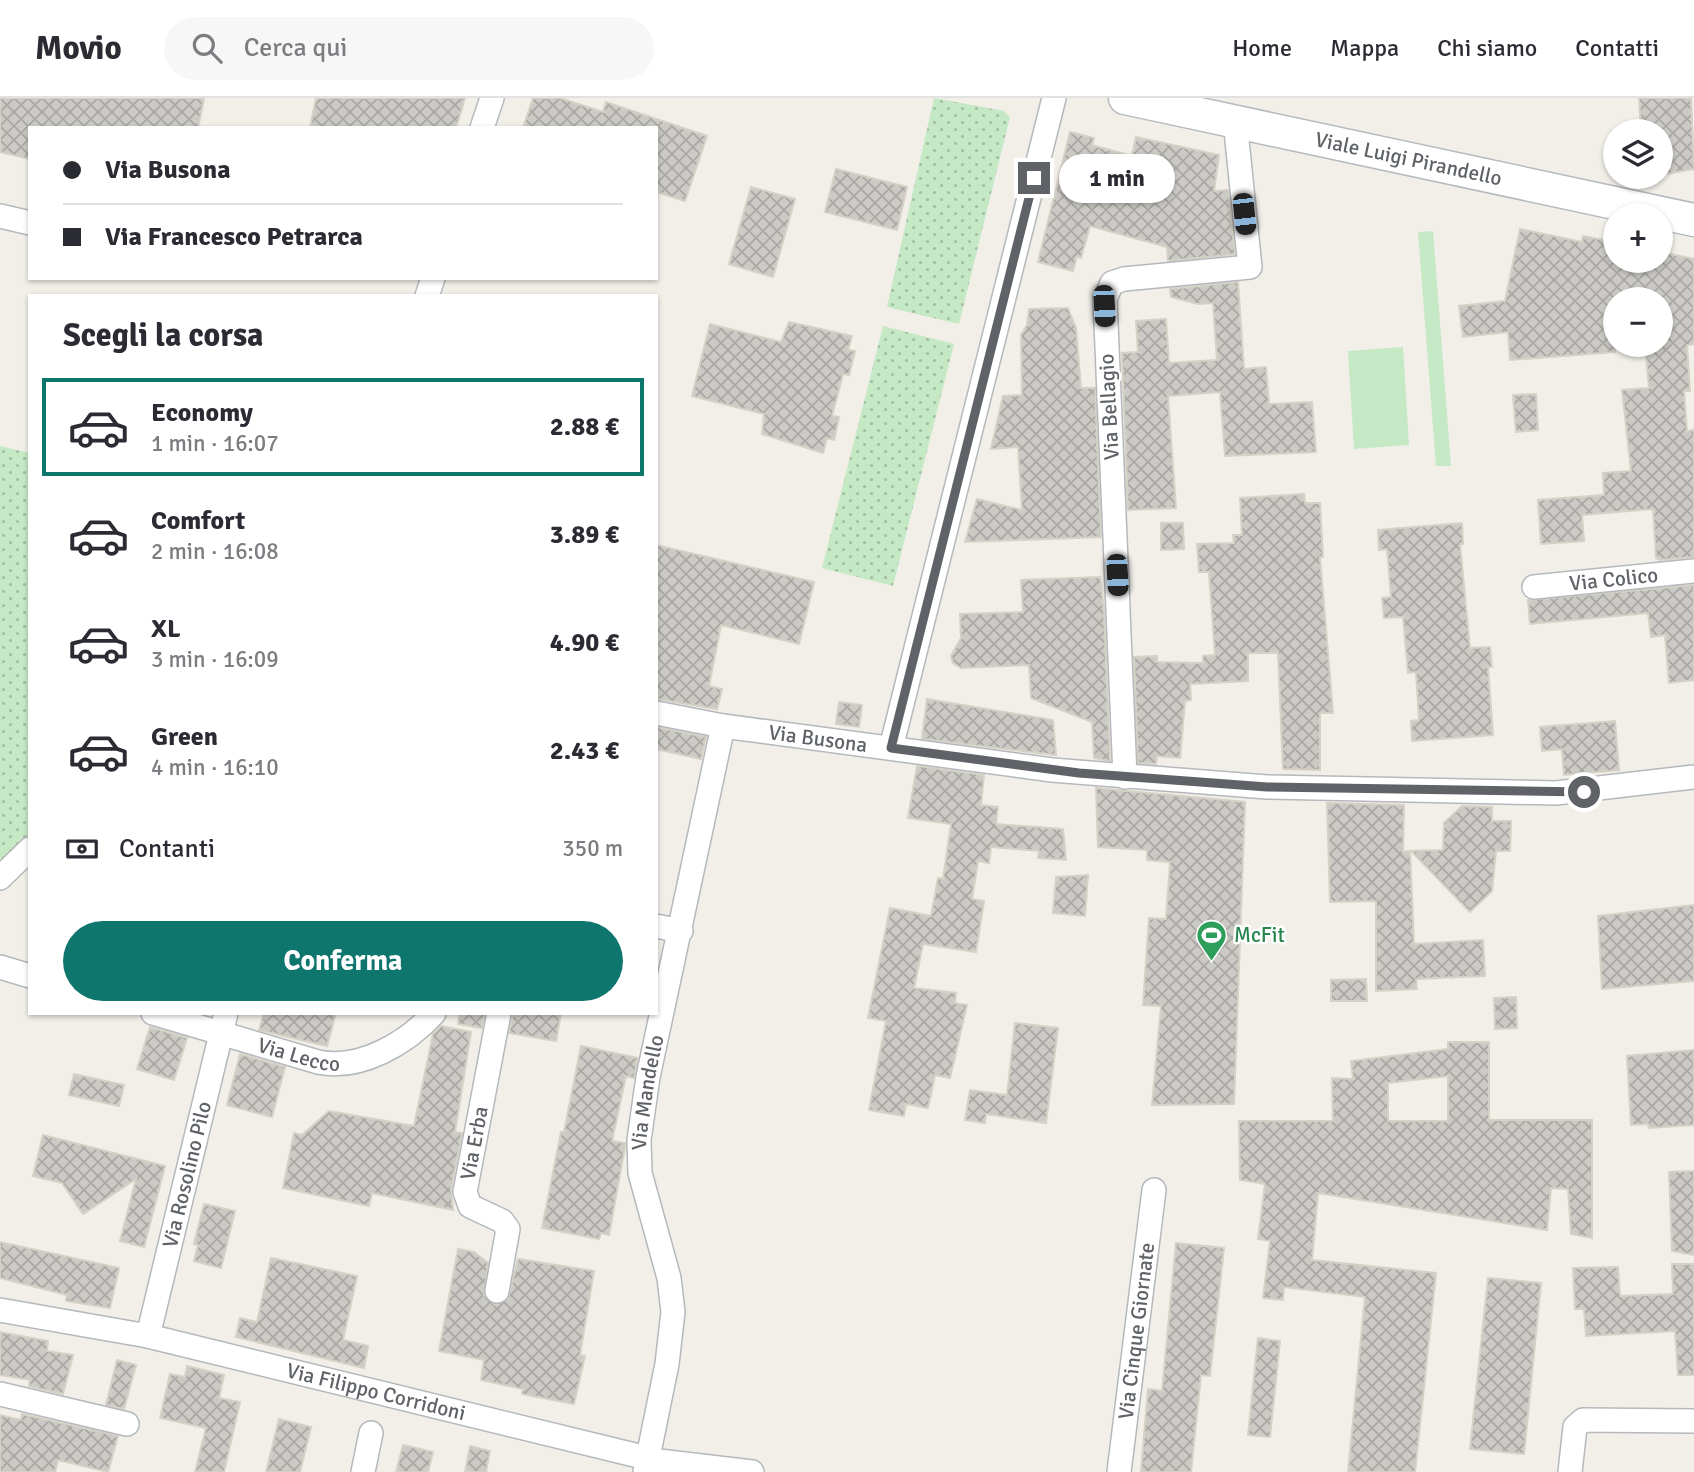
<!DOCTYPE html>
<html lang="it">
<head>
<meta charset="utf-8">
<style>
  body { margin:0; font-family:Signika,sans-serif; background:#f7f7f7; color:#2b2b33; height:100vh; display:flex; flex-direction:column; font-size:26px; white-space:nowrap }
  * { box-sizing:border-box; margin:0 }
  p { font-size:23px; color:#7c7c81 }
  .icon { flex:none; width:38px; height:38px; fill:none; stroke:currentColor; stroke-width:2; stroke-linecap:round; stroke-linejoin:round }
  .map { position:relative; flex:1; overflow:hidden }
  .sheet { position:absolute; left:28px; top:196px; width:630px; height:721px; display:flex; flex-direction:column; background:#fff; border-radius:0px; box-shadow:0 2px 5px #0004 }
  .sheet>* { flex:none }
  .banner { position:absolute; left:28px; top:28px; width:630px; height:154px; border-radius:0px; box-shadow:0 2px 5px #0004; display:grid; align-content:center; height:154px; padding:0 35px; background:#fff }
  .controls { position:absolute; left:1603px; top:21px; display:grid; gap:14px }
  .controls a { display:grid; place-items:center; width:70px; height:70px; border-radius:50%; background:#fff; box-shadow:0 2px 5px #0004; font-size:35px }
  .end { position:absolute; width:32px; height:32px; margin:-16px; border:9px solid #5f6368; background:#fff; box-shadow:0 0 0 4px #fff }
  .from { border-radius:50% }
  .bubble { position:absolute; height:49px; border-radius:24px; background:#fff; box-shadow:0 2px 5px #0004; font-size:23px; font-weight:700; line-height:49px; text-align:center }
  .car { position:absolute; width:21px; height:42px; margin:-21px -10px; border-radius:9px; box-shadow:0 0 5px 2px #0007; background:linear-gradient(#222 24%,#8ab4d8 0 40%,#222 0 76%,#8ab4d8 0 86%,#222 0) }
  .banner b { display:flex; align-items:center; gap:24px; height:66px; font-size:26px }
  .banner b+b { border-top:2px solid #e1e1e2 }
  .banner i { width:18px; height:18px; background:#2b2b33 }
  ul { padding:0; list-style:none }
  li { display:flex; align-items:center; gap:21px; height:98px; margin:0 14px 10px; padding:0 21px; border:4px solid transparent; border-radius:0px }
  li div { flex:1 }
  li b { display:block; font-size:26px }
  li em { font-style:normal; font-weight:700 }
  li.current { border-color:#0f766e }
  li>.icon { width:63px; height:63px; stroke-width:1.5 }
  h2 { padding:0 35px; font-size:32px; line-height:84px }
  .pay { display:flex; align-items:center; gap:18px; height:77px; padding:0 35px; font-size:26px }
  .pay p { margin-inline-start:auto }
  .button { display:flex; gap:14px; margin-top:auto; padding:14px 35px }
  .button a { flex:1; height:80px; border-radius:42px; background:#0f766e; color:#fff; font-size:28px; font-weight:700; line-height:80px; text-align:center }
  header { display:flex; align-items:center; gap:42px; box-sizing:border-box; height:98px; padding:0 35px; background:#fff; border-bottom:2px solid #e1e1e2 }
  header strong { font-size:33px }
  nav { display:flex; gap:38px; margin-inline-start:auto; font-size:24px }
  .search { width:490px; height:63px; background:#f7f7f7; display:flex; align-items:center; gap:18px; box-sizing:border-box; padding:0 24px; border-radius:38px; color:#7c7c81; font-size:26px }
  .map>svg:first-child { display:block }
</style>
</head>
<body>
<header>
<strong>Movio</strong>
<div class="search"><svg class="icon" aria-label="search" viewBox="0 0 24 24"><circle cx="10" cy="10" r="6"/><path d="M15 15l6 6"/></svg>Cerca qui</div>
<nav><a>Home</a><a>Mappa</a><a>Chi siamo</a><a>Contatti</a></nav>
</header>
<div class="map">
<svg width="1694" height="1374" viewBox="0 0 1694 1374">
  <defs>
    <pattern id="grass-dots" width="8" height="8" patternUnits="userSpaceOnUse" patternTransform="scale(1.75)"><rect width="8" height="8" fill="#c5e8c5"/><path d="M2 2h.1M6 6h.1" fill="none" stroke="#a3c0a4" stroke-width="1.8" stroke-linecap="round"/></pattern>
    <pattern id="building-cross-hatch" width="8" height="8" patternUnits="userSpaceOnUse" patternTransform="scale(1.75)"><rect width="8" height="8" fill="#cccac5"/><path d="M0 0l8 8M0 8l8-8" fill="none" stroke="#a9a8a4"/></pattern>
  </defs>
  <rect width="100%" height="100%" fill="#f1efe8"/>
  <path fill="url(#grass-dots)" d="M934 0 1004 13 1010 19 959 226 887 209Z
    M883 228 954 246 893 488 822 470Z
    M0 348 30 355V741L0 769Z"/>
  <path fill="#c5e8c5" d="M1433 133 1451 368H1436L1418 134Z
    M1403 249 1409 347 1354 351 1348 253Z"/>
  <path fill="url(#building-cross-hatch)" stroke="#d6d1c6" stroke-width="2" fill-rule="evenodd" d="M0 0H204L198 30H30V61L0 54Z
    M316 0H465L456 30H310Z
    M533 0H560L603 14 606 4 707 38 685 103 656 94V30H523Z
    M1639 0H1691L1694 71 1666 76 1661 33H1641Z
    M1070 34 1094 40 1092 47 1132 58 1136 39 1219 57 1214 93 1228 92 1235 156 1168 163 1167 149 1090 128 1081 160 1077 158 1073 173 1038 164Z
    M836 71 907 89 897 132 825 114Z
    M751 89 795 101 773 179 729 166Z
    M1520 131 1582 144 1583 138 1615 144V163H1661V154L1694 161V246L1687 247 1690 293H1684L1687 333 1694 332V459L1660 462 1656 460 1653 411 1582 417 1584 443 1541 446 1538 402 1604 397 1603 375 1631 373 1622 292 1649 290 1645 247H1661V201H1615V254L1510 262 1508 234 1463 239 1459 208 1505 203Z
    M1238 184 1244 271 1266 269 1269 306 1312 304 1316 354 1225 358 1220 294 1168 298 1176 410 1128 412 1122 255 1138 254 1136 223 1166 221 1169 265 1217 262 1213 205 1198 206 1171 199 1170 191Z
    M1068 210 1076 230 1081 290H1095L1101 439 965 444 977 401 1022 412 1018 349 991 351 1003 298 1022 297 1021 237 1027 227 1029 211Z
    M789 224 852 238 848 252 855 253 849 277 843 276 832 318 839 319 834 342 827 340 823 355 762 336 764 316 692 298 710 226 781 244Z
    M1536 296 1538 332 1516 334 1513 297Z
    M1304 396 1305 405H1320L1323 459H1320L1333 615H1320V672L1283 671 1278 555H1248V583L1190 586 1191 602 1185 603 1180 660 1157 658 1156 666 1138 665 1134 559 1157 558V564L1203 565V558L1215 557 1209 474H1199L1197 446 1234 445 1233 437H1242L1240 400Z
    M1161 425H1183L1184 451 1161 452Z
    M1462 425 1463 446H1460L1470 550 1490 549 1492 569H1488L1493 637 1412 643 1411 623 1419 622 1416 574 1408 575 1403 519 1384 520 1382 500 1391 499 1387 451 1379 452 1378 432Z
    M656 447 814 484 799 546 721 527 709 588 722 591 717 611 656 601Z
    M1100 479 1104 512 1110 663 1094 660 1092 624 1031 600 1029 567 961 570 953 565 951 558 961 540 960 516 1023 514 1021 482Z
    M1694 487V582L1669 585 1665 537 1651 539 1648 515 1530 526 1528 502Z
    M927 601 1053 622 1056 657 922 641Z
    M839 604 862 607 859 629 836 626Z
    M1615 623 1619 672 1564 677 1562 651 1542 653 1540 629Z
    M656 629 706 639 701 661 656 651Z
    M917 668 984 677 981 707 998 709 996 726 1063 731 1066 762 1038 760 1039 753 991 749 989 765 978 763 972 801 984 803 976 854 923 846 914 890 956 895 955 905 967 907 950 980 935 977 928 1010 906 1006 904 1018 869 1012 886 923 868 920 890 810 931 818 938 780 943 781 951 726 908 720Z
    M1096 690 1245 704 1234 1006 1152 1007 1161 908 1143 907 1149 820 1166 821 1170 764 1147 762V752L1098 749Z
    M1327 705 1404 707 1403 754 1410 753 1414 846 1483 842 1485 878 1416 881 1417 891 1376 893V803L1330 804Z
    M1462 708 1492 709V723H1511L1510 753H1496L1492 793 1470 814 1411 753 1443 752 1444 725Z
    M1088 777 1085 818 1053 815 1056 779Z
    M1694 807V883L1602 891 1598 818Z
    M1366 881 1367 903H1331V882Z
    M1516 899 1517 930 1495 931 1494 900Z
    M264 915H336L327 948 259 932Z
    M459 915H485L482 930 458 926Z
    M513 915H561L556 943 509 935Z
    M1015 925 1058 930 1046 1025 986 1016 985 1025 965 1022 970 992 1007 997Z
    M441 928 471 934 455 1034 462 1035 451 1091 453 1112 372 1095 369 1108 283 1090 294 1035 302 1037 329 1013 414 1028 433 936Z
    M150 929 187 940 174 982 137 971Z
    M1448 944H1489V1022H1592V1140L1571 1136 1568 1091 1551 1090 1547 1132 1318 1095 1312 1162 1436 1175 1415 1374H1348L1365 1199 1284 1189 1283 1202 1263 1200 1270 1143 1258 1141 1265 1086 1240 1082 1239 1023H1333L1332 980 1353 981 1351 963 1448 951ZM1448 978V1023H1388V985Z
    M581 948 638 960 634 980 626 978 612 1043 625 1045V1049L609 1137 601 1135 599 1141 542 1130 561 1034H564Z
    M1694 952V1027L1649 1030 1648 1026 1631 1027 1627 958Z
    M240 956 285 969 272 1019 227 1007Z
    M74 976 124 987 119 1008 69 997Z
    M43 1037 165 1068 144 1149 120 1143 136 1081 83 1116 62 1085 33 1078Z
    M1694 1073V1157L1672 1153 1669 1074Z
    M204 1106 235 1113 221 1170 194 1163 198 1147 194 1146Z
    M0 1144 119 1170 110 1210 66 1203 67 1197 0 1180Z
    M1176 1145 1224 1150 1210 1278 1201 1277 1191 1374H1141L1148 1291 1162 1293Z
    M458 1151 474 1154 488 1165 484 1197 495 1207 508 1201 518 1161 594 1173 580 1257 585 1258 574 1306 522 1296 523 1291 481 1282 484 1262 439 1253Z
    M271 1160 357 1178 343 1242 368 1248 364 1270 236 1239 240 1220 257 1224Z
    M1672 1166H1694V1277H1678L1675 1233 1586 1238 1584 1211H1575L1573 1170 1618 1169 1620 1198 1673 1196Z
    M1488 1180 1541 1185 1524 1356 1470 1351Z
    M0 1234 48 1243 47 1253 73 1257 63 1296 29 1288 30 1282 0 1277Z
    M1258 1240 1280 1243 1270 1339 1248 1337Z
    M117 1262 136 1267 124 1311 106 1307Z
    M187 1268 224 1277 219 1300 240 1304 224 1374H195L206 1330 160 1320 170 1276 185 1279Z
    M22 1316 118 1338 108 1374 58 1362 55 1374H0V1317L21 1322Z
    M279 1321 311 1329 300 1374H266Z
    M403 1347 433 1354 428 1374H396Z
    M470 1348 490 1353 486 1374H465Z"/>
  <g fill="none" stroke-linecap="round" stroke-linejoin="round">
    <defs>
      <g id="street">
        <path d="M482 30 492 0"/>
        <path d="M0 118 30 125"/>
        <path d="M427 198 433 180"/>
        <path id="s1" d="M1534 489 1694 473"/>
        <path id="s2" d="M656 615 723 628 1052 672 1267 689 1556 695 1694 679"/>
        <path d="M891 650 1054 0"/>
        <path d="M1125 679 1105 201 1112 185 1124 181 1250 169 1235 23"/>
        <path d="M0 780 30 751"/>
        <path d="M656 828 681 833"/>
        <path d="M0 869 30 878"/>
        <path id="s3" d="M153 915 318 964C360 973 407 945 434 915"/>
        <path id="s4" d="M497 1193 508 1131 502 1123 470 1108 465 1094 499 915"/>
        <path id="s5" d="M0 1212 148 1238 659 1363 752 1374"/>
        <path id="s6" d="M148 1238 226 915"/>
        <path d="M0 1296 127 1326"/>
        <path d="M363 1374 371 1335"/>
        <path id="s7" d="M645 1374 667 1266 673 1214 669 1180 640 1075 639 1042 648 979 723 628"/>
        <path id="s8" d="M1119 1374 1154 1092"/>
        <path d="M1570 1374 1575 1329 1583 1322 1694 1323"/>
      </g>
      <g id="secondary">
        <path id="s9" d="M1125 0 1694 122"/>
      </g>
    </defs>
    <use href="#street" stroke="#b5b8bc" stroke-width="26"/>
    <use href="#secondary" stroke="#b6babf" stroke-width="35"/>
    <use href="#street" stroke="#fff" stroke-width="23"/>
    <use href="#secondary" stroke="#fff" stroke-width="32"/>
  </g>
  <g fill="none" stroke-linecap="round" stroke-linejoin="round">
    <path stroke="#5f6368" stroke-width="9" d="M1034 80 891 650 1079 675 1267 689 1584 694"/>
  </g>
  <defs>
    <symbol id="stadium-pin" viewBox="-11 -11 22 30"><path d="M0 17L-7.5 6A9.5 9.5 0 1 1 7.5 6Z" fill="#2e9e5b" stroke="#fff"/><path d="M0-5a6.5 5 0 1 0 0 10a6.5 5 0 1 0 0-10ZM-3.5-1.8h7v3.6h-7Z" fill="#fff"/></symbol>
  </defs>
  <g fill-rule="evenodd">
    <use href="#stadium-pin" x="1194" y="820" width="35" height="47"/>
  </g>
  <g text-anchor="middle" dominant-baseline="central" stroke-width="5" stroke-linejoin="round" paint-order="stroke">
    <g font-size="21" fill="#5f6368" stroke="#fff">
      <text stroke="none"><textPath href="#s9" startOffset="290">Viale Luigi Pirandello</textPath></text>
      <text transform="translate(1109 309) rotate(-93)">Via Bellagio</text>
      <text stroke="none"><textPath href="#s1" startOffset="80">Via Colico</textPath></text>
      <text stroke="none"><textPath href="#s2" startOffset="164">Via Busona</textPath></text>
      <text stroke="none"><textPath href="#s3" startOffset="152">Via Lecco</textPath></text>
      <text stroke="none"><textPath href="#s7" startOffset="387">Via Mandello</textPath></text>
      <text stroke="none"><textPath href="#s4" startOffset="173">Via Erba</textPath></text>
      <text stroke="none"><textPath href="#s6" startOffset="166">Via Rosolino Pilo</textPath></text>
      <text stroke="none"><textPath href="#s8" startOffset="142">Via Cinque Giornate</textPath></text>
      <text stroke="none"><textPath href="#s5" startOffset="385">Via Filippo Corridoni</textPath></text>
    </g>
    <g font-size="21" fill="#27864d" stroke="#fff" text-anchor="start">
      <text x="1234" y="837">McFit</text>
    </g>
  </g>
</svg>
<div class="controls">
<a><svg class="icon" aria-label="layers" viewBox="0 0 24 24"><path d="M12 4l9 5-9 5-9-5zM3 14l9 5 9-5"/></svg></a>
<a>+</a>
<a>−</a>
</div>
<i class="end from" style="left:1584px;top:694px"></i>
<i class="end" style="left:1034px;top:80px"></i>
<div class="bubble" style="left:1059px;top:56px;width:116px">1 min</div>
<i class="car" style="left:1244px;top:116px;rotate:174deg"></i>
<i class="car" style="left:1104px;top:208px;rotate:177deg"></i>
<i class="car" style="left:1117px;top:477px;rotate:177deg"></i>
<div class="banner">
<b><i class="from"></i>Via Busona</b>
<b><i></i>Via Francesco Petrarca</b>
</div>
<section class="sheet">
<h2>Scegli la corsa</h2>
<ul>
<li class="current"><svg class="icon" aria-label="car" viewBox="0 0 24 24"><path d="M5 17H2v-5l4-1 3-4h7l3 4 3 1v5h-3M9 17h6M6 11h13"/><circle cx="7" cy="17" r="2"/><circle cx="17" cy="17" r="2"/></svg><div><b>Economy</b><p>1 min · 16:07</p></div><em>2.88 €</em></li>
<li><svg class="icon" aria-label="car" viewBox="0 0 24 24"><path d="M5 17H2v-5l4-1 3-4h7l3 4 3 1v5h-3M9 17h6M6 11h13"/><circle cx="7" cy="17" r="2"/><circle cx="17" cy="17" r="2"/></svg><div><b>Comfort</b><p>2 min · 16:08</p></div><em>3.89 €</em></li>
<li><svg class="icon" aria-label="car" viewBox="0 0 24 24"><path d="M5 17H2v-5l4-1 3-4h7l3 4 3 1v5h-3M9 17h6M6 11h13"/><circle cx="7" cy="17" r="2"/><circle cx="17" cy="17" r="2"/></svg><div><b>XL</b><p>3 min · 16:09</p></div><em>4.90 €</em></li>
<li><svg class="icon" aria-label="car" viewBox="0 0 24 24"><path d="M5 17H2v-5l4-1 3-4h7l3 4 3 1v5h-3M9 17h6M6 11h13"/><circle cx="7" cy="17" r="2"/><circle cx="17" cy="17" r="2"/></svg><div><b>Green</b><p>4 min · 16:10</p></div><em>2.43 €</em></li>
</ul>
<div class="pay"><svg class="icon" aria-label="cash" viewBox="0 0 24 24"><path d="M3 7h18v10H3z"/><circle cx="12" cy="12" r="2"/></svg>Contanti<p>350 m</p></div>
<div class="button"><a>Conferma</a></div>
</section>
</div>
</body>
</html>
